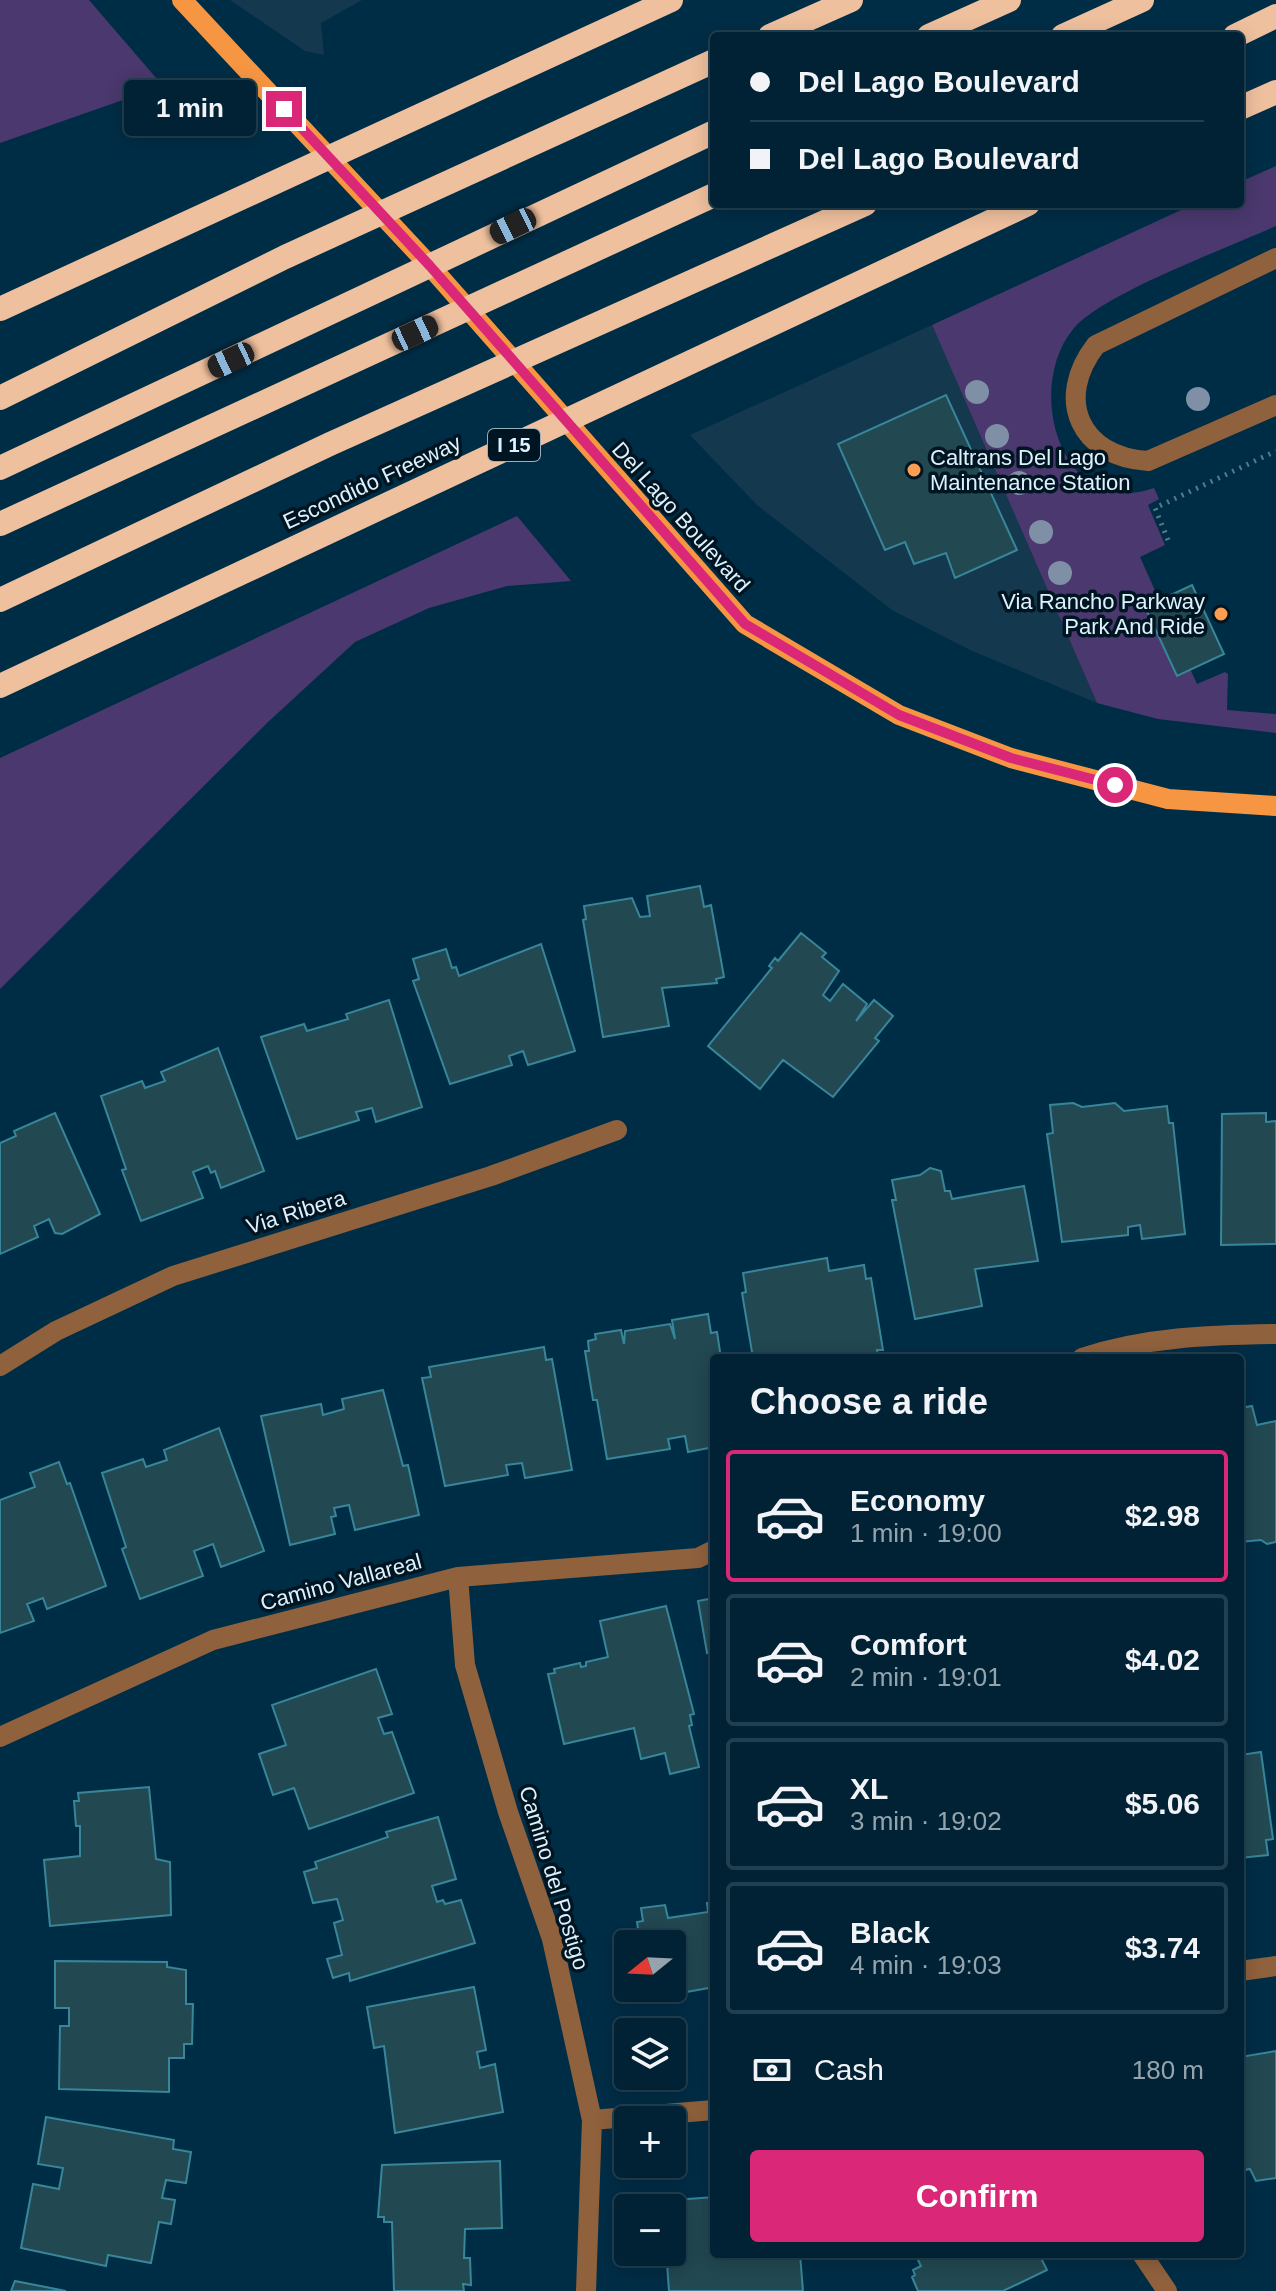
<!DOCTYPE html>
<html lang="en">
<head>
<meta charset="utf-8">
<style>
  body { margin:0; font-family:Arial,sans-serif; background:#0a2a3c; color:#f1f3f6; height:100vh; display:flex; flex-direction:column; font-size:30px; white-space:nowrap }
  * { box-sizing:border-box; margin:0 }
  p { font-size:26px; color:#95a4ac }
  .icon { flex:none; width:44px; height:44px; fill:none; stroke:currentColor; stroke-width:2; stroke-linecap:round; stroke-linejoin:round }
  .map { position:relative; flex:1; overflow:hidden }
  .details { position:absolute; left:710px; top:1354px; width:534px; height:904px; display:flex; flex-direction:column; background:#002234; border-radius:8px; box-shadow:0 4px 20px #0003,0 0 0 2px #223f4f }
  .details>* { flex:none }
  .top-card { position:absolute; left:710px; top:32px; width:534px; height:176px; border-radius:8px; box-shadow:0 4px 20px #0003,0 0 0 2px #223f4f; display:grid; align-content:center; height:176px; padding:0 40px; background:#002234 }
  .needle { width:52px; rotate:252deg }
  .fabs { position:absolute; left:614px; top:1930px; display:grid; gap:16px }
  .fabs a { display:grid; place-items:center; width:72px; height:72px; border-radius:8px; background:#002234; box-shadow:0 4px 20px #0003,0 0 0 2px #223f4f; font-size:40px }
  .end { position:absolute; width:36px; height:36px; margin:-18px; border:10px solid #db2777; background:#fff; box-shadow:0 0 0 4px #fff }
  .from { border-radius:50% }
  .bubble { position:absolute; height:56px; border-radius:8px; background:#002234; box-shadow:0 4px 20px #0003,0 0 0 2px #223f4f; font-size:26px; font-weight:800; line-height:56px; text-align:center }
  .car { position:absolute; width:24px; height:48px; margin:-24px -12px; border-radius:10px; box-shadow:0 0 6px 2px #0007; background:linear-gradient(#222 24%,#8ab4d8 0 40%,#222 0 76%,#8ab4d8 0 86%,#222 0) }
  .top-card b { display:flex; align-items:center; gap:28px; height:76px; font-size:30px }
  .top-card b+b { border-top:2px solid #223f4f }
  .top-card i { width:20px; height:20px; background:#f1f3f6 }
  ul { padding:0; list-style:none }
  li { display:flex; align-items:center; gap:24px; height:132px; margin:0 16px 12px; padding:0 24px; border:4px solid #223f4f; border-radius:8px }
  li div { flex:1 }
  li b { display:block; font-size:30px }
  li em { font-style:normal; font-weight:800 }
  li.selected { border-color:#db2777 }
  li>.icon { width:72px; height:72px; stroke-width:1.5 }
  h2 { padding:0 40px; font-size:36px; line-height:96px }
  .pay { display:flex; align-items:center; gap:20px; height:88px; padding:0 40px; font-size:30px }
  .pay p { margin-inline-start:auto }
  .primary-button { display:flex; gap:16px; margin-top:auto; padding:16px 40px }
  .primary-button a { flex:1; height:92px; border-radius:8px; background:#db2777; color:#fff; font-size:32px; font-weight:800; line-height:92px; text-align:center }
  .map>svg:first-child { display:block }
</style>
</head>
<body>
<div class="map">
<svg width="1276" height="2291" viewBox="0 0 1276 2291">
  <rect width="100%" height="100%" fill="#002d46"/>
  <path fill="#14384d" d="M230 0H362L321 23 324 55 305 51Z
    M932 325 1097 703 970 650 892 610 757 505 690 435Z"/>
  <path fill="#4a386e" d="M0 0H89L163 86 0 143Z
    M1276 166V226C1228 248 1104 293 1074 328 1023 388 1061 521 1154 488L1159 499 1148 505 1165 545 1140 557 1197 684 1225 672 1228 674 1227 710 1276 714V733L1158 719 1097 703 932 325 1194 204H1240V182Z
    M517 516 571 581 507 586 429 608 355 642 267 723 0 989V758Z"/>
  <path fill="#224852" stroke="#37869a" stroke-width="2" d="M946 395 1017 550 955 578 946 553 914 564 905 542 885 550 838 444Z
    M1192 585 1224 654 1177 676 1145 607Z
    M700 886 704 907 711 905 724 977 716 979 717 983 662 988 669 1026 603 1037 583 920 586 919 584 906 632 898 640 917 650 916 647 896Z
    M801 933 826 953 822 957 839 971 823 995 830 1001 843 984 867 1004 856 1021 874 1000 893 1016 875 1038 879 1041 833 1097 783 1060 760 1089 708 1046 772 968 769 966 775 958 778 961Z
    M541 944 575 1051 528 1065 523 1051 509 1056 512 1065 450 1084 413 981 419 979 413 959 446 949 452 968 456 967 459 976Z
    M389 1000 422 1107 376 1122 372 1108 356 1112 359 1120 297 1139 261 1037 304 1024 307 1031 348 1019 346 1014Z
    M218 1048 264 1171 221 1188 215 1171 211 1173 208 1166 193 1172 203 1198 141 1221 122 1170 126 1169 101 1096 142 1081 145 1088 165 1081 161 1072Z
    M1073 1103 1082 1107 1115 1103 1124 1111 1167 1106 1169 1123H1173L1185 1234 1142 1239 1140 1225 1128 1227V1235L1062 1242 1047 1134 1053 1133 1050 1105Z
    M55 1113 100 1214 62 1234 55 1233 49 1219 34 1226 38 1237 0 1254V1143L16 1136 14 1131Z
    M1266 1113V1122L1276 1121V1244L1221 1245 1222 1114Z
    M930 1168 941 1171 945 1191H950L952 1199 1024 1186 1038 1261 975 1269 982 1306 915 1319 892 1200H896L892 1180 920 1175Z
    M827 1258 829 1271 864 1265 866 1279 871 1278 883 1350H877L878 1355 861 1358H753L742 1293 746 1292 743 1273Z
    M708 1314 711 1333 717 1332 721 1358H714V1447L688 1452 685 1436 668 1439 670 1449 607 1459 597 1400H593L585 1351H589L588 1341 596 1339 595 1334 621 1330 624 1344 625 1331 670 1324 675 1339 672 1320Z
    M544 1347 546 1360 552 1359 572 1470 525 1478 522 1463 506 1465 508 1475 445 1486 422 1378 431 1377 429 1367Z
    M383 1390 403 1466 408 1465 419 1515 355 1530 349 1505 334 1508 336 1516 331 1517 335 1534 290 1545 261 1416 321 1404 323 1415 344 1409 342 1399Z
    M1252 1406 1257 1425 1276 1421V1542L1267 1544 1261 1540 1240 1542V1408Z
    M219 1428 264 1551 221 1567 213 1544 194 1551 203 1576 140 1599 122 1549 126 1547 102 1473 143 1459 146 1467 167 1460 164 1450Z
    M59 1462 67 1484 70 1483 106 1586 47 1609 43 1598 27 1604 34 1621 0 1633V1500L35 1487 30 1473Z
    M714 1598V1666L712 1652 707 1653 698 1601Z
    M666 1606 694 1714 690 1715 692 1725 689 1726 699 1767 670 1774 665 1753 641 1759 634 1728 564 1744 548 1674 555 1673 554 1669 580 1663 581 1667 586 1666V1662L608 1657 600 1621Z
    M376 1669 392 1714 378 1718 384 1734 392 1732 414 1793 309 1829 294 1788 273 1795 259 1754 286 1745 272 1705Z
    M1261 1752 1273 1839 1266 1840 1268 1855 1240 1858V1755Z
    M149 1787 156 1859 170 1862 171 1915 50 1926 44 1860 80 1856V1826H76L74 1801H79L78 1793Z
    M438 1817 456 1879 432 1886 437 1902 443 1900 445 1904 461 1900 475 1943 350 1981 349 1973 333 1978 327 1959 342 1955 334 1923 343 1920 337 1899 313 1903 304 1872 317 1868 315 1862 388 1837 386 1832Z
    M712 1898H714V2025L709 1988 686 1992 685 1988H679L680 1994 653 1998V1992L647 1993 646 1988H672V1944H640L637 1922 643 1921 641 1908 665 1905 668 1918 708 1912 707 1903H713Z
    M55 1961 167 1962V1967L186 1970V2004H193L192 2044H184V2058H169V2092L59 2089 60 2026H69V2008H55Z
    M474 1987 486 2050 477 2052 480 2068 495 2064 503 2112 395 2133 384 2046 374 2048 367 2007Z
    M1276 2051V2178L1256 2181 1250 2169 1240 2171V2057Z
    M46 2117 174 2140 173 2149 191 2152 186 2183 166 2180 162 2198 175 2200 171 2224 159 2222 151 2263 108 2255 106 2266 21 2248 33 2184 59 2189 63 2168 38 2164Z
    M500 2161 502 2228 465 2229 464 2258H470L471 2285 463 2284 464 2291H394L392 2222H384V2217H378L382 2165Z
    M714 2197V2254H800L803 2291H669L667 2263 681 2262 680 2249 672 2250V2208L659 2206H662L661 2201Z
    M915 2254H1039L1047 2270 1003 2291H918L912 2277 915 2275 913 2270 921 2266Z
    M15 2281 66 2291H11Z"/>
  <g fill="none" stroke-linecap="round" stroke-linejoin="round">
    <path stroke="#587a8e" stroke-width="5" stroke-dasharray="2 6" stroke-linecap="butt" d="M1168 540 1155 508 1276 451"/>
    <path stroke="#90613d" stroke-width="20" d="M1276 258 1096 345C1054 399 1080 457 1148 461L1276 405
      M1082 1358C1145 1337 1210 1335 1276 1334
      M0 1366 56 1331 173 1276 491 1176 617 1130
      M458 1577 465 1665 508 1812 552 1939 592 2120 586 2291
      M0 1737 213 1640 458 1577 698 1558 714 1550
      M1240 1971 1276 1966
      M592 2120 714 2110
      M1142 2254 1167 2291"/>
    <path stroke="#f69643" stroke-width="20" d="M182 0 430 266 745 624 899 715 1011 758 1168 799 1276 806"/>
    <path stroke="#efc09e" stroke-width="24" d="M770 36 851 0
      M929 36 1009 0
      M1063 36 1142 0
      M1235 36 1276 16
      M1240 108 1276 92
      M0 309 671 0
      M0 398 285 257 714 61
      M0 468 714 132
      M0 524 714 195
      M0 600 330 444 865 204
      M0 686 1028 204"/>
  </g>
  <g fill="#7e8fa6">
    <circle cx="977" cy="392" r="12"/>
    <circle cx="1198" cy="399" r="12"/>
    <circle cx="997" cy="436" r="12"/>
    <circle cx="1019" cy="483" r="12"/>
    <circle cx="1041" cy="532" r="12"/>
    <circle cx="1060" cy="573" r="12"/>
  </g>
  <g fill="none" stroke-linecap="round" stroke-linejoin="round">
    <path stroke="#db2777" stroke-width="10" d="M284 109 430 266 745 624 899 715 1011 758 1115 785"/>
  </g>
  <g fill="#fb9e51" stroke="#001522" stroke-width="3">
    <circle cx="914" cy="470" r="8"/>
    <circle cx="1221" cy="614" r="8"/>
  </g>
  <g text-anchor="middle" dominant-baseline="central" stroke-width="7" stroke-linejoin="round" paint-order="stroke">
    <rect fill="#001522" stroke="#9cafbb" stroke-width="2" x="488" y="429" width="52" height="32" rx="6"/>
    <g font-size="20" font-weight="bold" fill="#dff1fd">
      <text x="514" y="445">I 15</text>
    </g>
    <g font-size="22" fill="#dff1fd" stroke="#001522" text-anchor="start">
      <text x="930" y="457">Caltrans Del Lago<tspan x="930" dy="25">Maintenance Station</tspan></text>
      <text x="1205" y="601" text-anchor="end">Via Rancho Parkway<tspan x="1205" dy="25">Park And Ride</tspan></text>
    </g>
    <g font-size="22" fill="#dff1fd" stroke="#001522">
      <text transform="translate(372 482) rotate(-25)">Escondido Freeway</text>
      <text transform="translate(681 517) rotate(48)">Del Lago Boulevard</text>
      <text transform="translate(296 1212) rotate(-17)">Via Ribera</text>
      <text transform="translate(341 1582) rotate(-15)">Camino Vallareal</text>
      <text transform="translate(554 1878) rotate(73)">Camino del Postigo</text>
    </g>
  </g>
</svg>
<div class="fabs">
<a><svg class="needle" viewBox="-14 -14 28 28"><path d="M0-13l5 13h-10z" fill="#e53935"/><path d="M0 13l5-13h-10z" fill="#95a4ac"/></svg></a>
<a><svg class="icon" aria-label="layers" viewBox="0 0 24 24"><path d="M12 4l9 5-9 5-9-5zM3 14l9 5 9-5"/></svg></a>
<a>+</a>
<a>−</a>
</div>
<i class="end from" style="left:1115px;top:785px"></i>
<i class="end" style="left:284px;top:109px"></i>
<div class="bubble" style="left:124px;top:80px;width:132px">1 min</div>
<i class="car" style="left:513px;top:226px;rotate:244deg"></i>
<i class="car" style="left:415px;top:333px;rotate:65deg"></i>
<i class="car" style="left:231px;top:360px;rotate:245deg"></i>
<div class="top-card">
<b><i class="from"></i>Del Lago Boulevard</b>
<b><i></i>Del Lago Boulevard</b>
</div>
<section class="details">
<h2>Choose a ride</h2>
<ul>
<li class="selected"><svg class="icon" aria-label="car" viewBox="0 0 24 24"><path d="M5 17H2v-5l4-1 3-4h7l3 4 3 1v5h-3M9 17h6M6 11h13"/><circle cx="7" cy="17" r="2"/><circle cx="17" cy="17" r="2"/></svg><div><b>Economy</b><p>1 min · 19:00</p></div><em>$2.98</em></li>
<li><svg class="icon" aria-label="car" viewBox="0 0 24 24"><path d="M5 17H2v-5l4-1 3-4h7l3 4 3 1v5h-3M9 17h6M6 11h13"/><circle cx="7" cy="17" r="2"/><circle cx="17" cy="17" r="2"/></svg><div><b>Comfort</b><p>2 min · 19:01</p></div><em>$4.02</em></li>
<li><svg class="icon" aria-label="car" viewBox="0 0 24 24"><path d="M5 17H2v-5l4-1 3-4h7l3 4 3 1v5h-3M9 17h6M6 11h13"/><circle cx="7" cy="17" r="2"/><circle cx="17" cy="17" r="2"/></svg><div><b>XL</b><p>3 min · 19:02</p></div><em>$5.06</em></li>
<li><svg class="icon" aria-label="car" viewBox="0 0 24 24"><path d="M5 17H2v-5l4-1 3-4h7l3 4 3 1v5h-3M9 17h6M6 11h13"/><circle cx="7" cy="17" r="2"/><circle cx="17" cy="17" r="2"/></svg><div><b>Black</b><p>4 min · 19:03</p></div><em>$3.74</em></li>
</ul>
<div class="pay"><svg class="icon" aria-label="cash" viewBox="0 0 24 24"><path d="M3 7h18v10H3z"/><circle cx="12" cy="12" r="2"/></svg>Cash<p>180 m</p></div>
<div class="primary-button"><a>Confirm</a></div>
</section>
</div>
</body>
</html>
